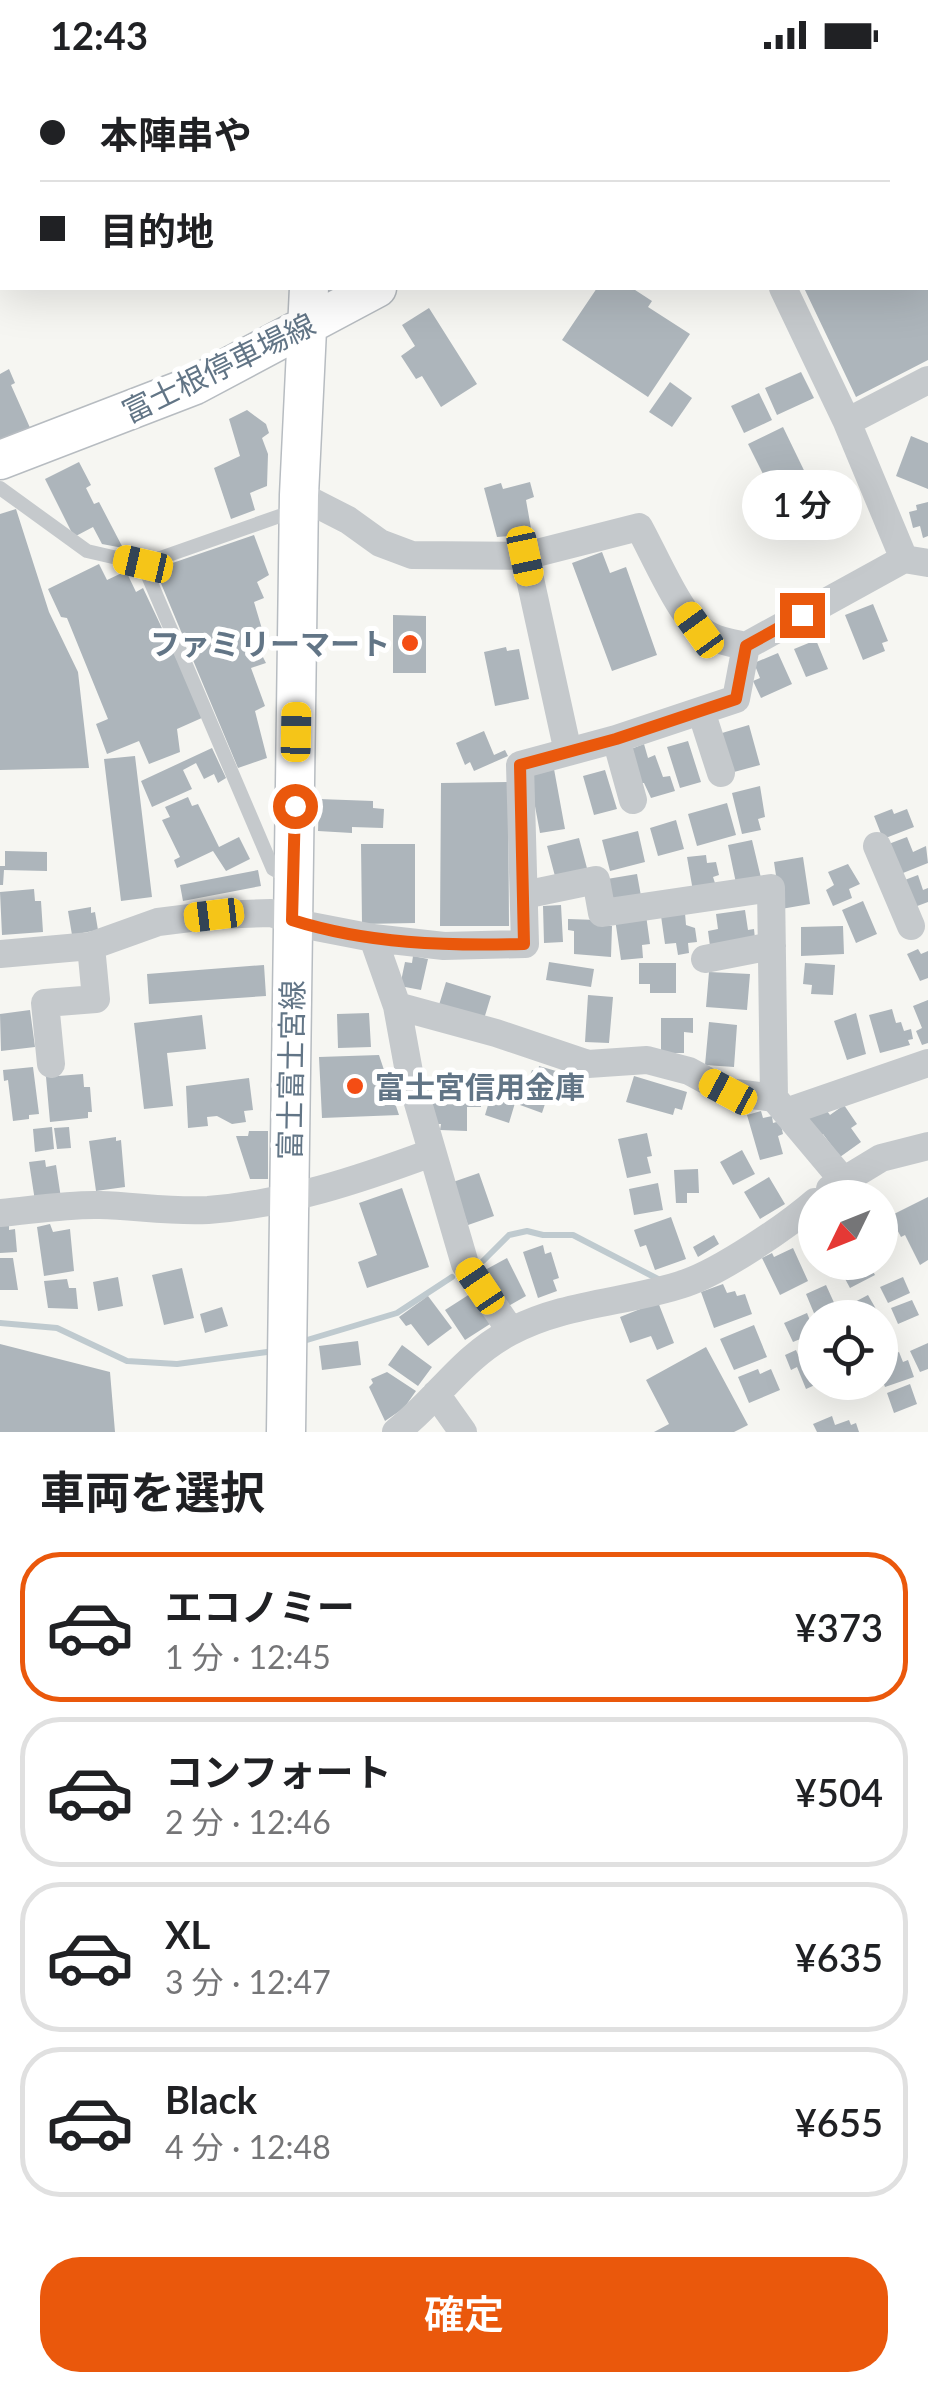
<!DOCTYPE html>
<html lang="ja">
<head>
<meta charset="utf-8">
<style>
  body { margin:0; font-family:Lato,"Noto Sans JP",sans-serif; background:#f6f6f6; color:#202124; height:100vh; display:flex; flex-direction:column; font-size:38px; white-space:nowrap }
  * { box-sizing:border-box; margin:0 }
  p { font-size:32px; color:#757577 }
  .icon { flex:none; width:55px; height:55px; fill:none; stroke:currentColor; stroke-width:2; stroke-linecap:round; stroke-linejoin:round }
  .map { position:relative; height:1362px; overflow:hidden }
  .details { display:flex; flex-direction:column; background:#fff; flex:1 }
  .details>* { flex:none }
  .banner { position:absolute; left:0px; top:0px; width:930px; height:220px; box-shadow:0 10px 40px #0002; display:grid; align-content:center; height:220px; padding:0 40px; background:#fff }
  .needle { width:65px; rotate:227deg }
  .controls { position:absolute; left:798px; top:1110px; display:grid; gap:20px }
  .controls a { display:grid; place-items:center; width:100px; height:100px; border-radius:50%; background:#fff; box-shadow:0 10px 40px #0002; font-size:50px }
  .end { position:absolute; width:45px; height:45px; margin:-22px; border:12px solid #ea580c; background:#fff; box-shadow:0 0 0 5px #fff }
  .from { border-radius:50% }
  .bubble { position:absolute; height:70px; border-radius:35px; background:#fff; box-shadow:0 10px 40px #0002; font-size:32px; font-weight:600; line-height:70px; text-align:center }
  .car { position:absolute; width:30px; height:60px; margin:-30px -15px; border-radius:12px; box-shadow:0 0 8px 2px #0007; background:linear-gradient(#f5c518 24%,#345 0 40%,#f5c518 0 76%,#345 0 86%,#f5c518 0) }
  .banner b { display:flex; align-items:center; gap:35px; height:95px; font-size:38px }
  .banner b+b { border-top:2px solid #e0e0e0 }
  .banner i { width:25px; height:25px; background:#202124 }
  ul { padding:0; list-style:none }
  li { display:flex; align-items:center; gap:30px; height:150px; margin:0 20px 15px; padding:0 20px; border:5px solid #e0e0e0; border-radius:40px }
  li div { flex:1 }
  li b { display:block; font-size:38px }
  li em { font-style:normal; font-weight:600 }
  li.active { border-color:#ea580c }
  li>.icon { width:90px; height:90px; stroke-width:1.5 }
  h2 { padding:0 40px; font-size:45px; line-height:120px }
  .cta { display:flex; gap:20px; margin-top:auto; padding:20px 40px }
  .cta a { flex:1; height:115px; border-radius:40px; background:#ea580c; color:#fff; font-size:40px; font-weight:600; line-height:115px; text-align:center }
  .status { display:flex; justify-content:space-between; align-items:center; height:70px; padding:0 50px; background:#fff; direction:ltr }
  .status svg { height:28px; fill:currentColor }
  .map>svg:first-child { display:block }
</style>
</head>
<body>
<div class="status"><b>12:43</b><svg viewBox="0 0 49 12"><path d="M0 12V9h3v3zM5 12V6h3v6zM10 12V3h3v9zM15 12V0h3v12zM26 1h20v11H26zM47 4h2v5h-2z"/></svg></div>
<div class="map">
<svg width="928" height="1362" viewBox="0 0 928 1362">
  <rect width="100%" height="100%" fill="#f6f6f2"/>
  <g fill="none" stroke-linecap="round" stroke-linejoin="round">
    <path stroke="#bfcacf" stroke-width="6" d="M483 1191 509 1165 527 1161 543 1165H573L658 1209
      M0 1253 57 1258 127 1291 177 1294 267 1282
      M307 1270 397 1243 452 1207"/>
  </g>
  <path fill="#adb5bb" d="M597 218H632L652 231 648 237 690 264 648 327 562 270Z
    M804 218H928V290L856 327Z
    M429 238 477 314 441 337 422 306 416 309 401 286 415 276 402 255Z
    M9 299 15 313 11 315 31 360 0 373V304Z
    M801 302 814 328 777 345 765 318Z
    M670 312 692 328 672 357 649 342Z
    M759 323 772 350 744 363 731 336Z
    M247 340 266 354 269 363 262 368 268 384 267 416 250 423 255 440 231 449 214 398 240 386 229 349Z
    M783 357 814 421 780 438 748 374Z
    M911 366 928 373V419L896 406Z
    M79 392 91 415 86 418 94 434 99 432 123 478 102 474 93 457 74 467 45 409Z
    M530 412 534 427 526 430 532 464 497 467 484 418 501 413 503 419Z
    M928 432V466L923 468 920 456 913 458 909 442 917 440 916 435Z
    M16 439 49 542 78 602 89 698 0 700V444Z
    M254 465 269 505 257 512 264 528 254 532 262 559 252 566 266 593 251 598 265 636 255 641 267 688 238 698 155 499Z
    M602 482 610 503 626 497 657 585 612 601 572 493Z
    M99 494 107 510 126 501 136 522 143 518 204 647 177 659 180 682 149 694 139 671 107 684 96 654 108 649 67 548 61 547 48 519Z
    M873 534 888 571 882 573 885 581 863 590 845 545Z
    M393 545 426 546V603H393Z
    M816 570 828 599 806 607 794 579Z
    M506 577 507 581 519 579 529 629 495 636 484 582Z
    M778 583 792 614 761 628 753 611 760 608 754 593Z
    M749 655 760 695 734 702 722 663Z
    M484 661 494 685 505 680 508 686 474 701 470 692 465 695 456 673Z
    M688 671 701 712 680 718 667 677Z
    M644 674 648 688 655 685 663 707 670 706 675 721 651 728 644 713H640L631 679Z
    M212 678 226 708 218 713 214 704 204 709 196 693 183 700 192 719 152 737 141 711Z
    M135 686 152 827 121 831 104 689Z
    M554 699 565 759 540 763 529 704Z
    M605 700 617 739 594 745 583 706Z
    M508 712 509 856H440L441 713Z
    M760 716 765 747 758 749 761 760 742 764 732 723Z
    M188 727 192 736 198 734 219 777 239 767 250 789 226 801 213 781 177 798 174 790 180 787 162 750 170 747 165 737Z
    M319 729 373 731V738L384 739 383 758 352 757V763L318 761Z
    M727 733 736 765 697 776 688 744Z
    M892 739 894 744 907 739 914 757 883 769 874 746Z
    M676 750 684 779 658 786 650 758Z
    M638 761 645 792 610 801 602 770Z
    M907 767 913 782 926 776 928 793 898 805 886 775Z
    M579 768 588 802 556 810 547 776Z
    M752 770 761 808 736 813 728 775Z
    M361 774H415V853L362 854Z
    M5 781 47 782V801L4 800 3 815H0V796H5Z
    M706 785 707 793 716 792 719 805 713 807 716 816 693 821 687 787Z
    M803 787 810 834 781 839 774 792Z
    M848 794 860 814 849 819 852 828 833 836 826 820 834 815 828 802Z
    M258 800 261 816 183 831 180 815Z
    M637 804 641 826 612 832 607 809Z
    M918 805 923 820 928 818V832L912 838 902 811Z
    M34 819 35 831H41L43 862 2 865 0 822Z
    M863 831 877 864 856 873 842 840Z
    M561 835 563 872 544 873 543 836Z
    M91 837V843L95 842 98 860 72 865 68 841Z
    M745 840 748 860 754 859 755 869 710 876 708 861 718 859 716 844Z
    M685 843 686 855 695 858 697 872 688 873 689 883 678 885 676 873 665 874 661 846Z
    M646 845 650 874 642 875 643 888 621 890 615 849Z
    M568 849 597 850 598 856H612L611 887 574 884V861L568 860Z
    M843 856 844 884 801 886V857Z
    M918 879 921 884 928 881V908L920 911 907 884Z
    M413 886 428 889 421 920 400 916 405 892 412 893Z
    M549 892 594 899 591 917 546 910Z
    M639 893H676V923H650V914H639Z
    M805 893 835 895 833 925 811 924 812 915 803 914Z
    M264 895 266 926 149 934 147 904Z
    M709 902 750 904 747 940 706 937Z
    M446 912 491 926 484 949 439 935Z
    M588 925 613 927 609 973 585 972Z
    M928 930V973L922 975 916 961 922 958 913 936Z
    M892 939 896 953 901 952 904 961 911 959 913 969 908 970 910 975 880 983 869 945Z
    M30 940 35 977 1 981 0 944Z
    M369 943 371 977 338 978 337 944Z
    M856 943 866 984 847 990 834 951Z
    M202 945 206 979 167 983 173 1036 144 1039 134 953Z
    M661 948H693V963L684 962V983H661Z
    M709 952 737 955 734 997 705 995Z
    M379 985 399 1045 322 1048 319 987Z
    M539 996 556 1001 542 1043 520 1035 532 1000 538 1002Z
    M33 997 39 1044 29 1045V1049L13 1051 8 1010 4 1011 3 1000Z
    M83 1004 84 1017H90L92 1042H88V1048L50 1052 46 1007Z
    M634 1006 687 1022 682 1040 675 1038 673 1045 626 1032Z
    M249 1008 253 1040 244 1041 246 1052 232 1054 217 1046 207 1047 208 1056 188 1058 186 1016Z
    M462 1013 481 1014V1037H467V1061L440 1060 441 1054H435L430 1031 461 1028Z
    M494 1015 518 1023 509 1053 485 1045Z
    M844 1035 857 1054 851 1058 861 1072 840 1087 823 1064 818 1068 804 1046 827 1041 830 1045Z
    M761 1041 763 1048 772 1046 773 1053 780 1051 783 1064 778 1066 783 1084 760 1090 747 1045Z
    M52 1057 54 1079 35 1082 33 1059Z
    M69 1057 71 1078 57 1079 54 1058Z
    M249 1061H268V1109H250L236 1066H248Z
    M647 1063 652 1086 647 1087 651 1103 627 1108 618 1069Z
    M116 1067V1071L121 1070 125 1117 96 1121 89 1071Z
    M742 1080 755 1104 733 1115 720 1092Z
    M45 1090 46 1097 56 1095 61 1128 35 1131 29 1092Z
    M698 1099 699 1123H687V1133H676L674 1100Z
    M479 1103 494 1146 468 1155 453 1112Z
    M769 1107 785 1134 760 1149 744 1122Z
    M658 1113 663 1140 634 1145 629 1119Z
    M402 1118 429 1197 367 1218 358 1192 377 1185 359 1133Z
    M928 1127V1190L920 1195 905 1165 901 1167 890 1146Z
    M671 1147 686 1189 655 1200 646 1175 640 1177 634 1160Z
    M50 1154 53 1162 70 1159 74 1201 44 1206 37 1157Z
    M9 1155V1160L15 1159 17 1182 0 1183V1156Z
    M714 1165 719 1174 698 1187 693 1177Z
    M543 1175 545 1184 551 1182 559 1208 553 1210 557 1221 538 1228 523 1182Z
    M793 1178 808 1211 780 1225 762 1188 772 1183 774 1187Z
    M0 1188H13L18 1220H0Z
    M507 1188 526 1226 505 1238 485 1200Z
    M836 1192H868L875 1205 850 1218Z
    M182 1198 194 1248 164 1255 152 1205Z
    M118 1207 123 1236 98 1241 93 1212Z
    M903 1207 910 1223 888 1233 880 1217Z
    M67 1209 69 1218H76L78 1239 48 1238 44 1211Z
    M723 1214 727 1223 735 1221 737 1226 745 1224 752 1244 714 1258 701 1222Z
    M826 1215 841 1248H816L806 1224Z
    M470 1224 490 1254 465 1270 445 1240Z
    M868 1225 876 1239 859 1248 851 1234Z
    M428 1226 452 1258 428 1276 411 1254 406 1256 399 1247Z
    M912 1230 919 1245 898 1254 891 1238Z
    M658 1232 674 1273 657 1280 651 1266 630 1273 620 1247Z
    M222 1237 228 1256 205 1263 200 1244Z
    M807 1243 815 1263 793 1272 784 1253Z
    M754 1255 767 1287 734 1300 720 1269Z
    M358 1271 361 1295 322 1300 319 1276Z
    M928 1273V1299L920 1302 910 1281Z
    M0 1274 110 1302 115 1362H0Z
    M402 1275 432 1297 418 1316 388 1295Z
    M815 1275V1315L806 1319 797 1297 791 1300 785 1285 796 1280 799 1287 803 1286 801 1281Z
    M706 1277 748 1355 734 1362H654L669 1354 646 1310Z
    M899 1282 903 1292 908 1290 914 1307 885 1317 880 1304V1289Z
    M758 1299 760 1304 771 1299 780 1320 749 1333 738 1307Z
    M387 1302 416 1321 404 1338 385 1351 369 1317 373 1313 371 1309Z
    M840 1312H871L874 1318 848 1329Z
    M910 1314 917 1334 894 1343 887 1323Z
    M832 1346 835 1355 849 1350 851 1355 856 1353 859 1362H817L813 1354Z"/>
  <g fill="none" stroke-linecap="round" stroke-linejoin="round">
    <defs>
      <path id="secondary" d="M324 2V0
        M0 390 195 315 377 218
        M286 1362 299 425 309 218"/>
    </defs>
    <use href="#secondary" stroke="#b7bcc1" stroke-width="41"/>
    <path stroke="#c5c9cc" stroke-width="14" d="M0 418 87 481 143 494 273 799 289 808
      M143 494 294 441"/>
    <path stroke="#c5c9cc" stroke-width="28" d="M777 2V0
      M783 218 847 352 904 489
      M847 352 928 310
      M299 425 348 450 380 473 412 485 525 486 639 457C653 482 680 545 701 560 713 570 730 573 746 576L904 489 928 493
      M525 486 568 682
      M701 641 721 703
      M616 669 633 730
      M877 776 911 856
      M524 825 596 810 602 843 771 818 774 1028
      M373 868 444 876 525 874 520 695 616 669 736 629 746 576
      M0 884 91 876 158 852 214 845 271 843 311 856 373 868 397 936 496 963 588 994 647 990 689 1001 728 1022 774 1028 842 1109
      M705 889 772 876
      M397 936 409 1002 465 1194 511 1261
      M51 994 45 933 96 929 91 876
      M786 1042 928 993
      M830 1119 881 1088 928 1076
      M0 1143C33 1140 67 1134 100 1135 136 1136 171 1142 208 1140 286 1134 358 1110 431 1083
      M436 1324 463 1362
      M396 1362C438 1329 461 1288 510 1262 566 1232 628 1233 686 1213 721 1201 786 1157 815 1132"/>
    <use href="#secondary" stroke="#fff" stroke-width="38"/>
  </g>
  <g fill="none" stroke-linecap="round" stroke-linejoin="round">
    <path stroke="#ea580c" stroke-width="12" d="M295 736 292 850C368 874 446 876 524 874L520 695 616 669 736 629 746 576 802 545"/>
  </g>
  <g fill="#f44d14" stroke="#fff" stroke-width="4">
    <circle cx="410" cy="573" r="10"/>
    <circle cx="355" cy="1016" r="10"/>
  </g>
  <g text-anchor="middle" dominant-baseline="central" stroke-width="10" stroke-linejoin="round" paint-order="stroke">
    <g font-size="30" fill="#627586" stroke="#fff">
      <text transform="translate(218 297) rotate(-26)">富士根停車場線</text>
      <text transform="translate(290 1000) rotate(-89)">富士富士宮線</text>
    </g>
    <g font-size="30" font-weight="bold" fill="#627586" stroke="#fff" text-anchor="end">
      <text x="390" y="573">ファミリーマート</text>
      <text x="375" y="1016" text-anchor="start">富士宮信用金庫</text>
    </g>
  </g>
</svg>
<div class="controls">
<a><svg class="needle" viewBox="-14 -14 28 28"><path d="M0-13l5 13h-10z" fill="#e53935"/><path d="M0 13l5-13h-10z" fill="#757577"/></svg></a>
<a><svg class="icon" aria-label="locate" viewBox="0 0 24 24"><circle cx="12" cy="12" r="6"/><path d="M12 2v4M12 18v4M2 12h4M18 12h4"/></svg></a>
</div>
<i class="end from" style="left:295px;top:736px"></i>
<i class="end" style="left:802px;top:545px"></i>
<div class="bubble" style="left:742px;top:400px;width:120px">1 分</div>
<i class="car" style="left:525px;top:486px;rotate:168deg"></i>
<i class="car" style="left:143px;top:494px;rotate:283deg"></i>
<i class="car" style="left:699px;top:560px;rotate:324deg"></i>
<i class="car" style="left:296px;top:662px;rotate:1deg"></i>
<i class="car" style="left:214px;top:845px;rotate:263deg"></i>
<i class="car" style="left:728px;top:1022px;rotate:298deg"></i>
<i class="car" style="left:480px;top:1216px;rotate:326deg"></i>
<div class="banner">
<b><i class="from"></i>本陣串や</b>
<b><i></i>目的地</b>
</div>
</div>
<section class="details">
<h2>車両を選択</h2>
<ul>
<li class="active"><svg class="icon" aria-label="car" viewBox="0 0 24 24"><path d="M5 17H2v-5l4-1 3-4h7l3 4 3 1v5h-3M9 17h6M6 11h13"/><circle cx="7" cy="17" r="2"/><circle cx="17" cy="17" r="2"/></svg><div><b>エコノミー</b><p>1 分 · 12:45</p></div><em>¥373</em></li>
<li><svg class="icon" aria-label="car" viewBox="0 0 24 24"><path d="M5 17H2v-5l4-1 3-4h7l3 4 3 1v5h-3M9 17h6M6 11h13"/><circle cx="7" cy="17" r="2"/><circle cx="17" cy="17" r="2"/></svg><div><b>コンフォート</b><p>2 分 · 12:46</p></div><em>¥504</em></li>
<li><svg class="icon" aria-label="car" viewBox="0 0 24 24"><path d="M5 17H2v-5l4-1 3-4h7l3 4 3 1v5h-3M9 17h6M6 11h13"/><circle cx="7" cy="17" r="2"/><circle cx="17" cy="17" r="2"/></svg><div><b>XL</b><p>3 分 · 12:47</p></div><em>¥635</em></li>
<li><svg class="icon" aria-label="car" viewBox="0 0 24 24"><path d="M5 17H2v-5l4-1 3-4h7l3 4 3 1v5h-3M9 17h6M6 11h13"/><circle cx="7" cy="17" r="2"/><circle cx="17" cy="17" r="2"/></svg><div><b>Black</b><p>4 分 · 12:48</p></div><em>¥655</em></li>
</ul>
<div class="cta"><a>確定</a></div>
</section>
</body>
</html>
